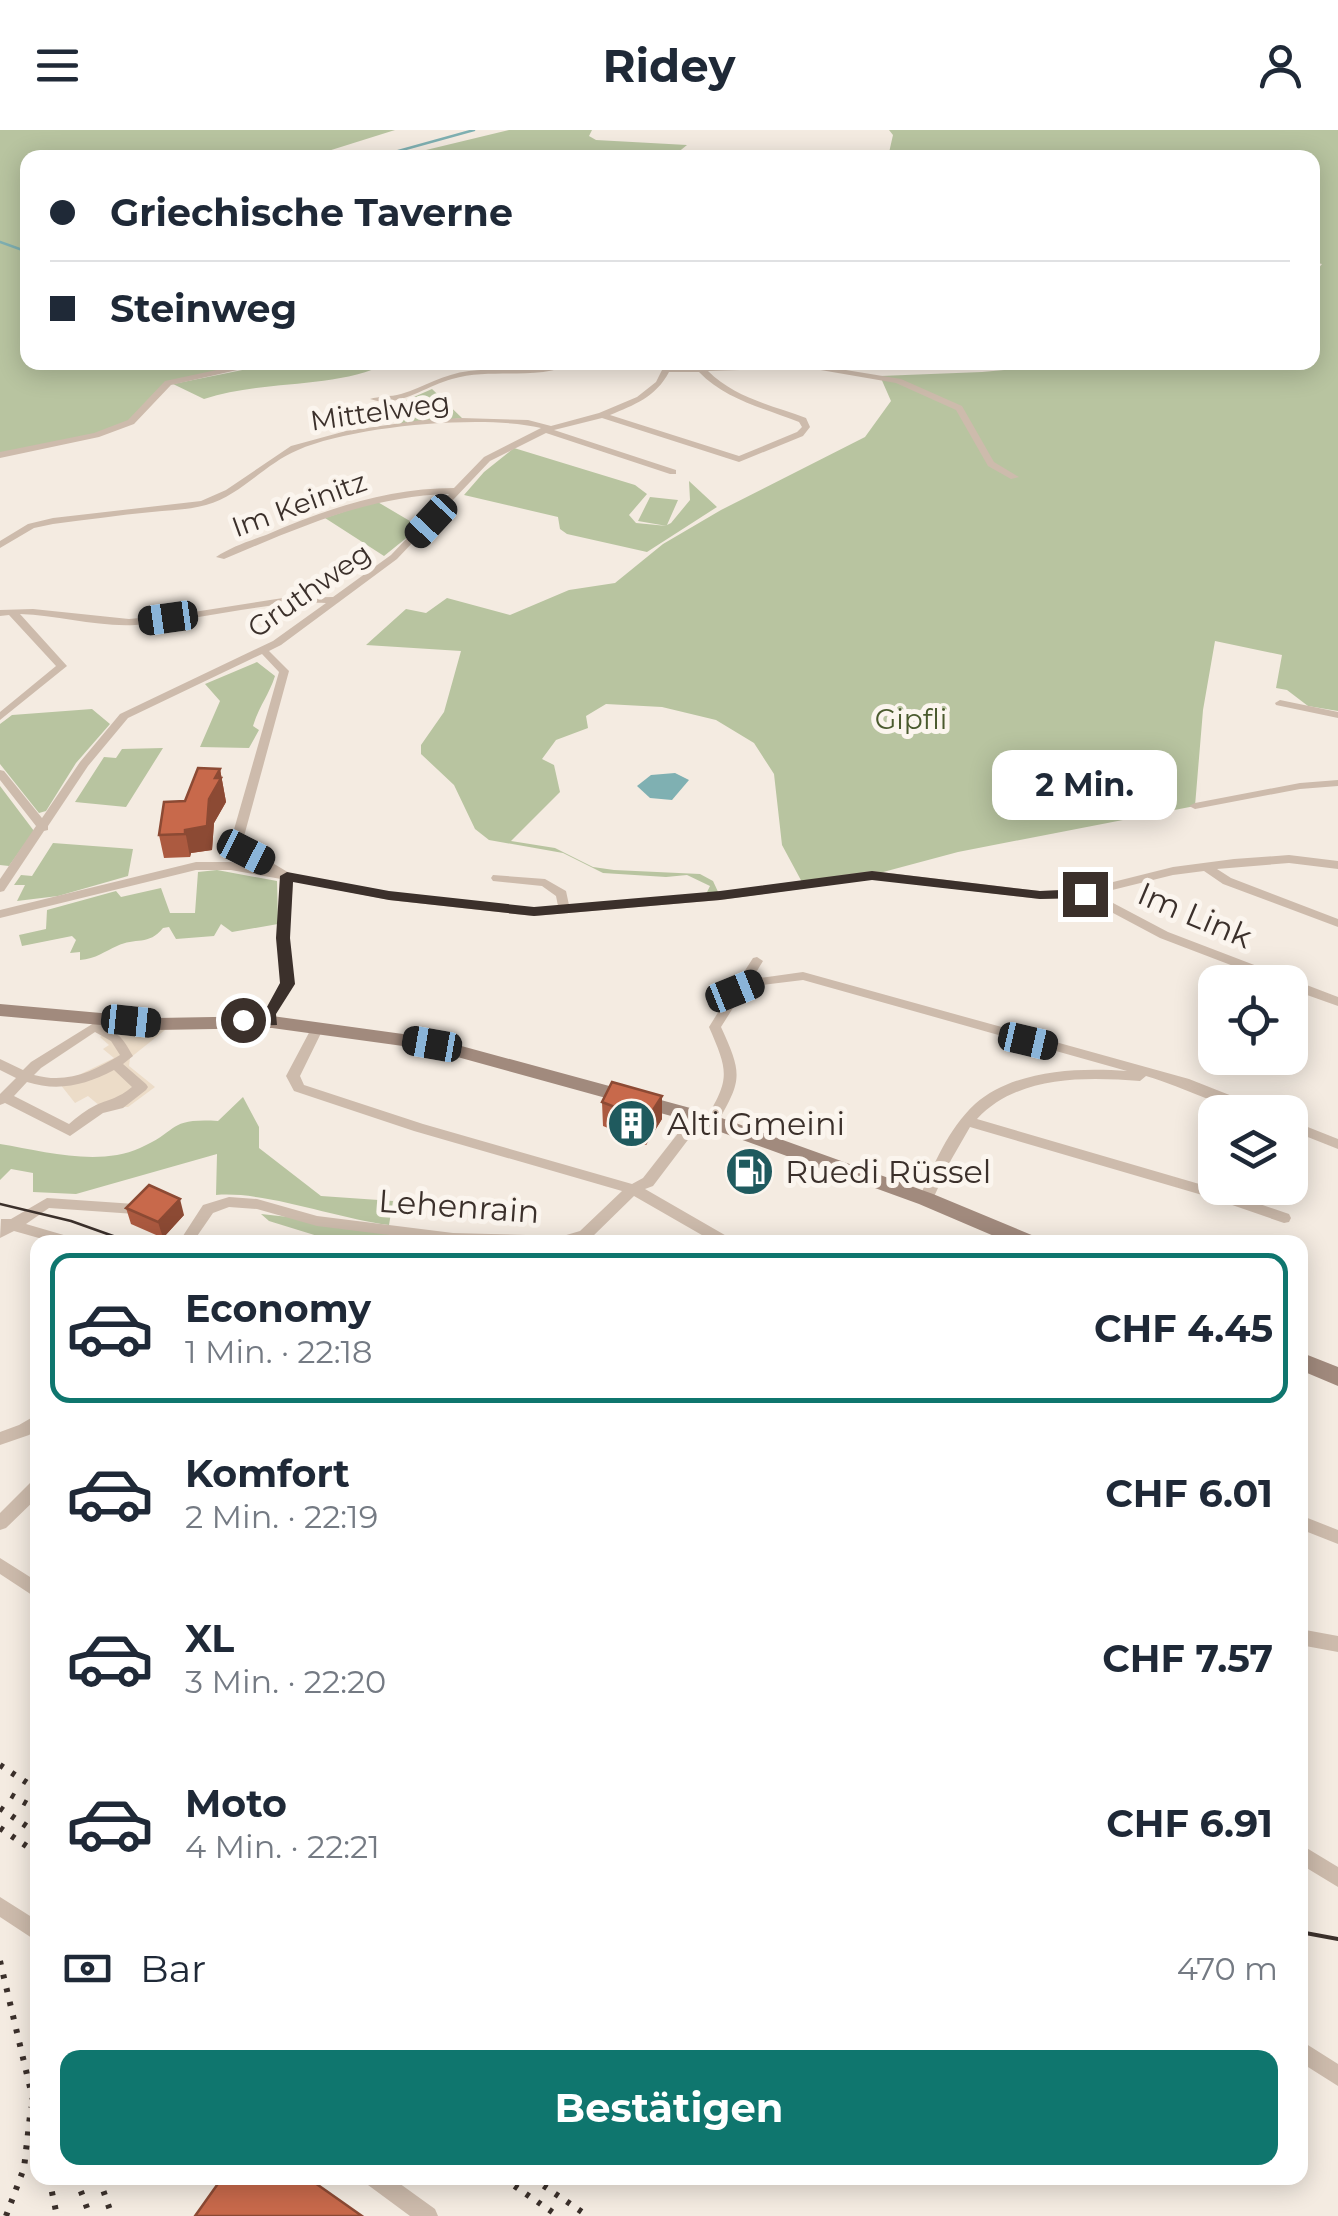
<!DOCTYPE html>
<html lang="de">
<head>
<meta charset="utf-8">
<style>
  body { margin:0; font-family:Montserrat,sans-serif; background:#f2f2f3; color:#1f2937; height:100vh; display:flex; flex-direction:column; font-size:38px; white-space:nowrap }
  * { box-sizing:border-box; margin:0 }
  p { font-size:32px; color:#747a83 }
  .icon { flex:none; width:55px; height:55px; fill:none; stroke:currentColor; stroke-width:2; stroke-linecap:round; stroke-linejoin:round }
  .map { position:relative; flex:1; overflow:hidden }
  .drawer { position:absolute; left:30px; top:1105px; width:1278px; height:950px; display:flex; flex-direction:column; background:#fff; border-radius:20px; box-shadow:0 5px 25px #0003 }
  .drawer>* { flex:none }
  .guide { position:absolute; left:20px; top:20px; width:1300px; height:220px; border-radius:20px; box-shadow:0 5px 25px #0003; display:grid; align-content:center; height:220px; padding:0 30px; background:#fff }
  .tools { position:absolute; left:1198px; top:835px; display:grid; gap:20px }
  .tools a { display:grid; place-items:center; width:110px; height:110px; border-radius:20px; background:#fff; box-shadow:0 5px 25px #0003; font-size:50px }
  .end { position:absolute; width:45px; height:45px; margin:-22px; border:12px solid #3b302b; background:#fff; box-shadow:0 0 0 5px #fff }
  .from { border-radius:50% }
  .bubble { position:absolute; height:70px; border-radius:20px; background:#fff; box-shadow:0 5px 25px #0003; font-size:32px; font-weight:700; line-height:70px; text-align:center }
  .car { position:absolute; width:30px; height:60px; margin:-30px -15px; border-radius:12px; box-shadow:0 0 8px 2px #0007; background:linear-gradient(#222 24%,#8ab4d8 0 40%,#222 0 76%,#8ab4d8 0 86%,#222 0) }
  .guide b { display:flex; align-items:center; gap:35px; height:95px; font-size:38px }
  .guide b+b { border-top:2px solid #e0e1e3 }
  .guide i { width:25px; height:25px; background:#1f2937 }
  ul { padding:18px 0 0; list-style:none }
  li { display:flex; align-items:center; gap:30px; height:150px; margin:0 20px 15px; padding:0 10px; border:5px solid transparent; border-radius:20px }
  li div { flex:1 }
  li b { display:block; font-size:38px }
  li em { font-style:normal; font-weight:700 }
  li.selected { border-color:#0f766e }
  li>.icon { width:90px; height:90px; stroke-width:1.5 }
  .pay { display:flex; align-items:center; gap:25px; height:110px; padding:0 30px; font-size:38px }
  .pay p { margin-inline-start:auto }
  .button { display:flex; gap:20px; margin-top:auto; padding:20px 30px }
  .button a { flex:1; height:115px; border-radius:20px; background:#0f766e; color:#fff; font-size:40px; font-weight:700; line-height:115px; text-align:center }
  header { display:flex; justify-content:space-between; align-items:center; height:130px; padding:0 30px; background:#fff; font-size:45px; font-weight:700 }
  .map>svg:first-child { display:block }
</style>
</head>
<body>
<header><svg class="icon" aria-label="menu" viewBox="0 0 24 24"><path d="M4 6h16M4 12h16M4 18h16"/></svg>Ridey<svg class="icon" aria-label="person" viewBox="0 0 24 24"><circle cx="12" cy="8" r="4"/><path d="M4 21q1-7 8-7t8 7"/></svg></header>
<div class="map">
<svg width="1338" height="2086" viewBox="0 0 1338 2086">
  <rect width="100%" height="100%" fill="#f4ebe1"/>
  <path fill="#b8c4a0" d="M0 0H395L309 27 28 28V232L261 233 169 251 131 292 112 300 0 325Z
    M509 0H592L589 6 596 10 687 15 671 28 397 27Z
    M889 0H1338V581L1308 576 1287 560 1276 558 1282 525 1215 511 1203 580 1195 676 958 722 872 745 803 754 782 715 774 644 754 613 716 590 662 577 606 574 586 586 588 598 556 610 542 629 554 635 560 662 511 711 555 718 593 737 614 740 700 744 713 751 720 766H705L710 756 687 745 666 747 603 743 563 723 489 710 475 699 454 655 421 624V615L444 582 461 521 366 515 406 479 426 483 447 468 510 485 569 460 615 453 663 414 721 380 865 307 891 271 880 246 982 242 1090 232H1312L1313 145 1322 134 1313 132 1312 28 888 27 893 5Z
    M277 233H388C334 260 264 249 204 269L173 254Z
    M432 259 462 288 398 296 384 275 407 270Z
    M514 318 635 355 647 364 629 385 636 393 667 396 638 391 650 367 678 370 667 395 671 393 690 370 689 351 717 377 647 422 567 404 560 399 558 387 464 365 484 342Z
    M376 371 420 397 384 426 325 388Z
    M257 532 275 546C269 565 259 576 253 596L259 600 249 618 200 617 220 571 205 554Z
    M92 579 110 594 76 633 46 681 39 683 0 634V594L12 585Z
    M163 618 126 677 75 672 104 627 116 628 122 619Z
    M0 656 34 701 9 736 0 735Z
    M53 713 133 719 128 746 58 766 17 771 25 755H14L21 745 32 746Z
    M217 740 277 751 278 794 232 802 221 794 214 806 176 809 169 797 163 798C149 816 135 807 117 816 105 821 96 829 80 830V822L70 823 76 810 72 806 22 816 19 805 46 799 47 780 116 761 121 767 161 758 170 783H195L198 742Z
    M243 967 259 997V1018L321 1066 393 1071 389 1095C335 1088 266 1061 216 1065L217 1024 76 1064 33 1062V1043L11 1039 0 1050V1014C43 1021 98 1037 140 1018 180 1001 166 988 218 991Z
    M261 1084 498 1110 565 1112H337L269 1091Z"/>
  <path fill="#ecdcc8" d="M112 895 165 900 130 928 129 936 155 957 128 977 100 976 88 966 75 973 60 954 114 928 103 919 109 915 100 907Z"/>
  <path fill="#7fb0b2" d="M675 643 689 650 672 670 650 668 637 656 651 645Z"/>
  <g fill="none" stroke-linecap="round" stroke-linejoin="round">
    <path stroke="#7fb0b2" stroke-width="2.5" d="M373 28 474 0
      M0 112 28 122"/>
    <path fill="#cdbbac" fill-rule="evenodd" d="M254 232H272L171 255 134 294 99 307 0 328V322L94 303 128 290 165 251Z
      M564 232H577C538 252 493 237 452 249 425 256 398 279 370 269 379 266 390 267 401 264 424 257 443 244 469 241 500 237 533 244 564 232Z
      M666 232H674L671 237 809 234 901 249 962 276 994 332 1019 347 1011 349 988 336 956 280 896 253 809 238 708 241C735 268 772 275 806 288L810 297 803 306 739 332 602 288 554 300 676 340V344H670L546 303 490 331 397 429 281 515 269 521 289 541 243 710 249 719 291 744 389 762 534 778 558 776 556 766 542 756 493 751 491 748 493 745 545 749 566 761 569 775 720 762 872 741 1040 761 1085 759 1173 737 1234 729 1289 725 1338 731V739L1289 733 1217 739 1231 748 1338 789V797L1223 754 1204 741 1173 745 1096 764 1168 802 1338 867V876L1290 859V852H1275L1160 808 1083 767 1040 769 872 749 720 770 534 786 389 770 293 751 289 808 294 854 275 884 278 892 272 896 267 895 263 884 282 854 277 808 281 749 231 740H196L0 788V780L196 732H231L267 739 241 725 231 710 279 542 262 524 128 588 88 636 48 696V700L44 701 4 761 0 762V749L36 696 0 650V640L4 641 42 688 80 632 120 584 273 511 326 473C261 471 199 491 135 495 96 497 58 485 20 484L67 536 0 590V582L56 536 9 485 0 486V480L33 479 129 489 181 484 283 468 333 467 391 425 449 364C368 366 298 398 224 429L216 427C231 417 249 411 266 405 326 379 388 358 454 358L484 327 541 298C484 284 352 296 298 320 264 334 242 365 206 375 189 380 170 380 152 382 119 385 86 390 53 394L34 398 0 418V411L28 394 53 388 201 371 226 360 291 316 346 301 422 290 461 288 528 290 551 296 599 283 637 267 656 252ZM669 242H699C726 270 764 278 799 292L802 297 797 302 739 326 610 285C634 275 656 267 669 242Z
      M1280 570 1338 582V588L1276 575 1275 573Z
      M1338 650V656L1300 659 1195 679 1189 676 1195 673 1300 653Z
      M757 827 763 831 752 849 803 842 1189 949 1265 979 1266 982C1227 982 1185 957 1146 946L1140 951C1085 947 1018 945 977 989L1213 1058 1289 1084 1291 1088 1289 1092 1284 1093 1209 1067 970 997 951 1030 931 1073H921L919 1069C933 1036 948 999 975 974 1014 940 1078 937 1127 941L803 850 761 855 743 862 721 897C743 945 742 950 716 995H706L704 992C730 949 729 943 709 897L730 863 731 858 735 856 753 828Z
      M102 888 108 892 104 896C122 906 123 909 133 926L123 934 146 954 148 957 146 960 123 978 103 983 70 1006 5 973 0 975V964L16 948 0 940V929L23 940 31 932ZM95 902 111 911 120 925C92 942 67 954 34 945L41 938ZM114 940 132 957C117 969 112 968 96 975 86 980 77 987 69 994L14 966 27 952C59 962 85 955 114 940Z
      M318 893 324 897 300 946 304 955 423 994 632 1054 643 1048 693 984H703L705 987 703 990 653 1056 645 1059 730 1108 732 1112H714L634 1066 590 1109 577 1112H446L317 1096 257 1079 229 1077 213 1083 193 1112H179L203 1075 229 1067 257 1069 317 1086 453 1103 563 1106 580 1101 622 1061 414 1001 294 961 286 946 312 897Z
      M1290 990 1338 1009V1019L1290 1000Z
      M47 1068 135 1074 140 1075 142 1079 140 1083 135 1084 49 1078 26 1094 74 1108 76 1112H53L14 1101 0 1108 1 1089H11Z
      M38 1284V1299L29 1305 0 1315V1302L19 1295Z
      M38 1349V1367L6 1398 0 1400V1383L32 1351Z
      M1300 1385 1338 1400V1414L1300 1399Z
      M0 1428 38 1452V1469L0 1444Z
      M1300 1499 1338 1506V1522L1300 1515Z
      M1300 1714 1338 1737V1757L1300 1734Z
      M0 1767 38 1791V1812L0 1787Z
      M1300 1910 1338 1934V1956L1300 1932Z
      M365 2048H392L435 2079 438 2086H410L368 2055Z"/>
    <path fill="#a18a7d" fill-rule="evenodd" d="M0 874 157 888 272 886 432 908 705 982 933 1064 1034 1106 1037 1112H1008L919 1074 693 992 432 920 272 898 157 900 0 886Z
      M1300 1222 1338 1237V1256L1300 1240Z"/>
    <path stroke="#3b302b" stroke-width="2.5" d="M0 1074 71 1091 130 1112"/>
    <path stroke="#3b302b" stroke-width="4" d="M1300 1802 1338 1809"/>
    <path stroke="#3b302b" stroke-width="6" stroke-dasharray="4 10" stroke-linecap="butt" d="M0 1635 38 1660
      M11 1665 38 1680
      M0 1678 38 1704
      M0 1698 38 1724
      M0 1831 38 1991
      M49 2048 57 2086
      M76 2048 90 2086
      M99 2048 112 2086
      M503 2048 558 2086
      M532 2048 588 2086
      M6 2086 24 2038 31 1977"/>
  </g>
  <path fill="#ac5a40" d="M220 639 226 672 214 693 212 720 191 723 190 727 164 728 159 705Z
    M662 966V989L646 1015 613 1005V1000L603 996 602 972Z
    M126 1078 184 1085 163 1108 131 1094Z"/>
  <path fill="#8c4a34" d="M220 639 226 672 214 693 212 720 191 723 190 727 185 700 209 669Z
    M662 966V989L646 1015V991Z
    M180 1069 184 1085 163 1108 158 1092Z"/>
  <path fill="#c8694b" stroke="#8c4a34" stroke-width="2.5" d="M198 638 220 639 215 648H221L209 669 207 696 185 700V704L159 705 164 672 185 671Z
    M612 952 662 966 646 991 612 981 615 977 602 972Z
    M149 1055 180 1069 158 1092 126 1078Z
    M222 2048H308L362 2086H195Z"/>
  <path fill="#3b302b" d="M872 741 1040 761 1085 759 1092 764 1085 768 1040 769 872 750 720 770 534 786 389 770 293 752 290 808 295 854 276 884 277 895 243 896 235 890 243 885 262 886 280 853 276 808 280 746 287 742 389 761 534 777 720 761Z"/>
  <defs>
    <symbol id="building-disc" viewBox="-11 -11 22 22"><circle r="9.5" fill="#1f5a5e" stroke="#fbf5ee"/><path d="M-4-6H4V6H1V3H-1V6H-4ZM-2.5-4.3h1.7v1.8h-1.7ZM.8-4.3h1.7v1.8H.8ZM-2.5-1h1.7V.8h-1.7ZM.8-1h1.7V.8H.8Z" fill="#fff"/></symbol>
    <symbol id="fuel-disc" viewBox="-11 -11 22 22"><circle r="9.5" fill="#1f5a5e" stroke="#fbf5ee"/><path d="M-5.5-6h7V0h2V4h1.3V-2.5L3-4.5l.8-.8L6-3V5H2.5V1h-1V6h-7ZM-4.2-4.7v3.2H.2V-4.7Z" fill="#fff"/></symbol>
  </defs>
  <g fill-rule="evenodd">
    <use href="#building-disc" x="604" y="966" width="55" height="55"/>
    <use href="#fuel-disc" x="722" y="1014" width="55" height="55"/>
  </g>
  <g text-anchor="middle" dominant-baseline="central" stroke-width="10" stroke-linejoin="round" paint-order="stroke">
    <g font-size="28" fill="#3b302b" stroke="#fbf5ee">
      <text transform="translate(380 281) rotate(-8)">Mittelweg</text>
      <text transform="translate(299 374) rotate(-20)">Im Keinitz</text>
      <text transform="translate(309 460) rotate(-35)">Gruthweg</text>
    </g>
    <g font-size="28" fill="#4a5a2e" stroke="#fbf5ee">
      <text x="911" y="589">Gipfli</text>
    </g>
    <g font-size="32" fill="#3b302b" stroke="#fbf5ee">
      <text transform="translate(1195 785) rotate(23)">Im Link</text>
      <text transform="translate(459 1076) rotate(4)">Lehenrain</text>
    </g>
    <g font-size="32" fill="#3b302b" stroke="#fbf5ee" text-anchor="start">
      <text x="667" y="993">Alti Gmeini</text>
      <text x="785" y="1041">Ruedi Rüssel</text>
    </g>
  </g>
</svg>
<div class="tools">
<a><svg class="icon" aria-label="locate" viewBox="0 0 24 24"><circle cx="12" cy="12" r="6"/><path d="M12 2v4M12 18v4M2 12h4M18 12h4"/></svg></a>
<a><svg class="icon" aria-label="layers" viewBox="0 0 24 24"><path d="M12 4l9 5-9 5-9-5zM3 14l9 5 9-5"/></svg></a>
</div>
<i class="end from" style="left:243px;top:890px"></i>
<i class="end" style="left:1085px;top:764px"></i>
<div class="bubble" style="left:992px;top:620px;width:185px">2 Min.</div>
<i class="car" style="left:431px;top:391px;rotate:223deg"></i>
<i class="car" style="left:168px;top:488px;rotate:262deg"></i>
<i class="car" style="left:246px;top:722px;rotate:117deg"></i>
<i class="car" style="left:735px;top:861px;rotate:68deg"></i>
<i class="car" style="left:131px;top:891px;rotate:96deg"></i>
<i class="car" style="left:1028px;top:911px;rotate:103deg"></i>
<i class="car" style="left:432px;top:914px;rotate:280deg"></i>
<div class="guide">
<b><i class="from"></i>Griechische Taverne</b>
<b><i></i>Steinweg</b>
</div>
<section class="drawer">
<ul>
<li class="selected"><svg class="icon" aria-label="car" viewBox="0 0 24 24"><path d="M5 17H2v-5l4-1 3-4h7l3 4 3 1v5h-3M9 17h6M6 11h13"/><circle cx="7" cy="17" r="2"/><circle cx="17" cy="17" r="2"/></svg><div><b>Economy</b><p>1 Min. · 22:18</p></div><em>CHF 4.45</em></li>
<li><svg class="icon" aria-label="car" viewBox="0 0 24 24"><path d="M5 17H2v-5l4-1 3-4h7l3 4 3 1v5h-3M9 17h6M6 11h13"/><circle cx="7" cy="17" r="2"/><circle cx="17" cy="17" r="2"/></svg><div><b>Komfort</b><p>2 Min. · 22:19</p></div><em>CHF 6.01</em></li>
<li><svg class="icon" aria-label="car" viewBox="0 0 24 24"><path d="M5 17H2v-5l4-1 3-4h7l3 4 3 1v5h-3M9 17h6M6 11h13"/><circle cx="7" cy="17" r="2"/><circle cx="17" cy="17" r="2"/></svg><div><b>XL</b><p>3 Min. · 22:20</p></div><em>CHF 7.57</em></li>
<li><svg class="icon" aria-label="car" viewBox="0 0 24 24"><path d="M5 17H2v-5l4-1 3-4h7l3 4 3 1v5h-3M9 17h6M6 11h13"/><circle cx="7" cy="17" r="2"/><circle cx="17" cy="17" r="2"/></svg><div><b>Moto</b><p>4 Min. · 22:21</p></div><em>CHF 6.91</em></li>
</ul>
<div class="pay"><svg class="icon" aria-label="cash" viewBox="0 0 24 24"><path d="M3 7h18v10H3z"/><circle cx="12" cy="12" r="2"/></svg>Bar<p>470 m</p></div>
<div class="button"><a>Bestätigen</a></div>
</section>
</div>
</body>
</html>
